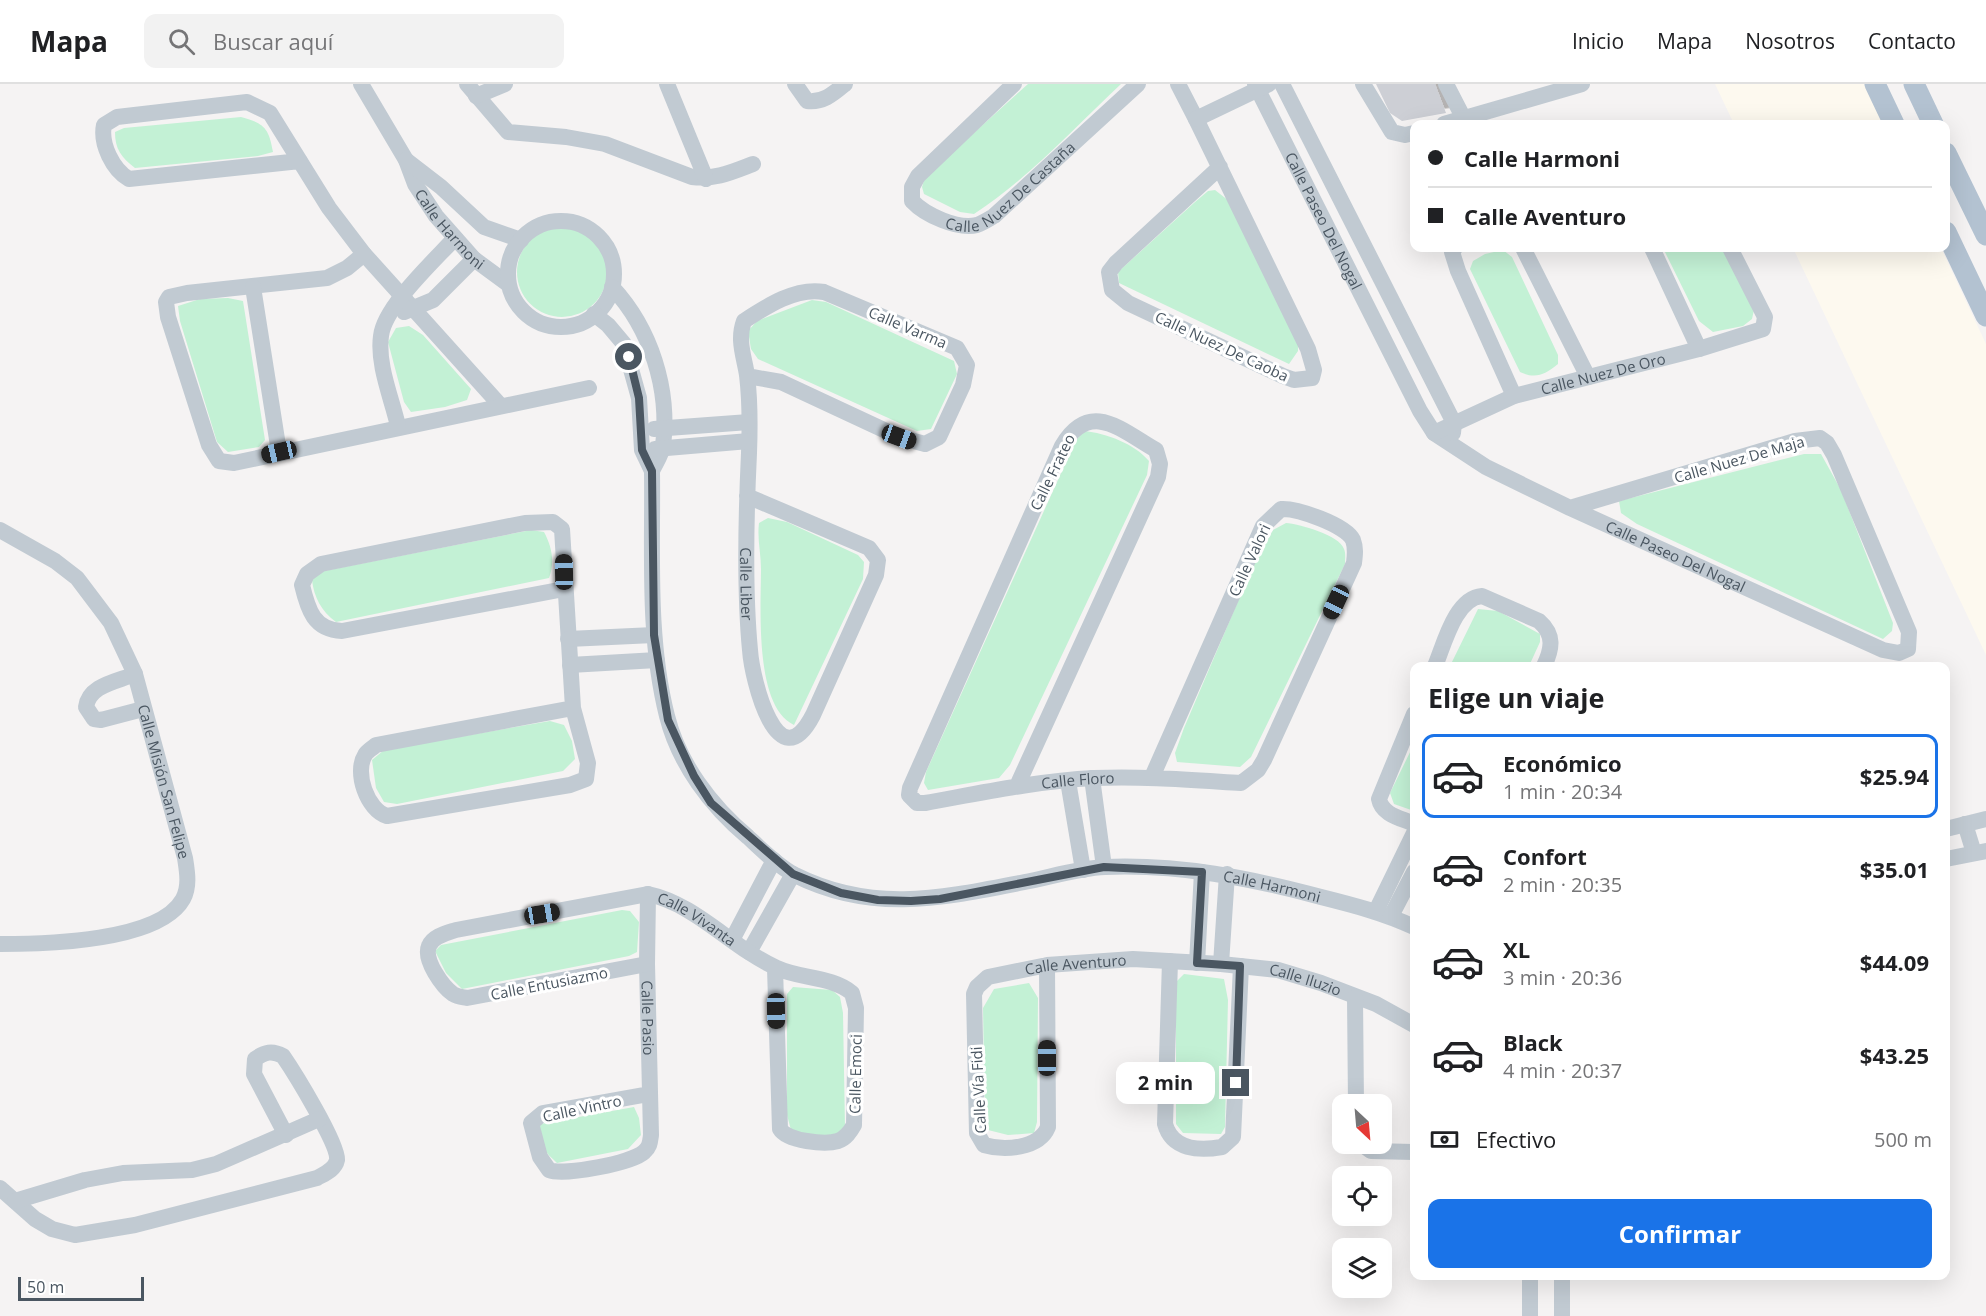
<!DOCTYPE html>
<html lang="es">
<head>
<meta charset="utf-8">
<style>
  body { margin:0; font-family:"Open Sans",sans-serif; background:#f2f2f2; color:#202124; height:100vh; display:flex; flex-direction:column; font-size:22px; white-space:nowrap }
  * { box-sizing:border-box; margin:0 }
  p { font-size:20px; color:#757577 }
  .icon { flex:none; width:33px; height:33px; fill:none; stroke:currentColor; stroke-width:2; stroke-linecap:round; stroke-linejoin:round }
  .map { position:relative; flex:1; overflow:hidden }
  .sheet { position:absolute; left:1410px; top:578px; width:540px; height:618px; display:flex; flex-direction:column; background:#fff; border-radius:12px; box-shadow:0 6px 24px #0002 }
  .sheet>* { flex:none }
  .guide { position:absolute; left:1410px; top:36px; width:540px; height:132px; border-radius:12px; box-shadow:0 6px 24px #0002; display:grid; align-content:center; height:132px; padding:0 18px; background:#fff }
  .needle { width:39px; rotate:154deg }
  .fabs { position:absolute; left:1332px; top:1010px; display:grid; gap:12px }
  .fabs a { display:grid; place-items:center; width:60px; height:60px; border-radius:12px; background:#fff; box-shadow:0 6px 24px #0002; font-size:30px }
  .scale { position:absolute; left:18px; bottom:15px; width:126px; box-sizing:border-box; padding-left:6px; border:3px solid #4a5661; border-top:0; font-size:16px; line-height:21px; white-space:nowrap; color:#4a5661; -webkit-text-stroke:4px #fff; paint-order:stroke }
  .end { position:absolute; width:27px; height:27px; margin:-14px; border:8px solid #4a5661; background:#fff; box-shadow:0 0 0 3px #fff }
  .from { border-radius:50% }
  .bubble { position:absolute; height:42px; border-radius:12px; background:#fff; box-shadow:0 6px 24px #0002; font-size:20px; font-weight:700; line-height:42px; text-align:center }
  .car { position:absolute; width:18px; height:36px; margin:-18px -9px; border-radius:8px; box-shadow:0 0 4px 2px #0007; background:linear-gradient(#222 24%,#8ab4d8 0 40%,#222 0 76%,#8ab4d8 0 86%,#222 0) }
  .guide b { display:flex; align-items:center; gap:21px; height:57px; font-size:22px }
  .guide b+b { border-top:2px solid #e0e0e0 }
  .guide i { width:15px; height:15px; background:#202124 }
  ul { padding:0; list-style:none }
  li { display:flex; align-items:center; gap:18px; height:84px; margin:0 12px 9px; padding:0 6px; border:3px solid transparent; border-radius:12px }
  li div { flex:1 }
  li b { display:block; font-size:22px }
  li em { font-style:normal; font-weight:700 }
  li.selected { border-color:#1a73e8 }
  li>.icon { width:54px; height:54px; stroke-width:1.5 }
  h2 { padding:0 18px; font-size:27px; line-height:72px }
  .pay { display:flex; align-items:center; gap:15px; height:66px; padding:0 18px; font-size:22px }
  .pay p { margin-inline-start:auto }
  .cta { display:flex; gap:12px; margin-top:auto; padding:12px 18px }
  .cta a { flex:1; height:69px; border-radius:12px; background:#1a73e8; color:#fff; font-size:24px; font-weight:700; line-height:69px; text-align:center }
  header { display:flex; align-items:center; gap:36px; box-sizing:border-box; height:84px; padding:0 30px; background:#fff; border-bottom:2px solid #e0e0e0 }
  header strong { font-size:28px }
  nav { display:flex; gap:33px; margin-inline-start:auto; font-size:21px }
  .search { width:420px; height:54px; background:#f2f2f2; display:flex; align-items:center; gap:15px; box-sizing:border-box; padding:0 21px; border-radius:12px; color:#757577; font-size:22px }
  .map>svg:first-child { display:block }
</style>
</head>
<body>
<header>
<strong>Mapa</strong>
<div class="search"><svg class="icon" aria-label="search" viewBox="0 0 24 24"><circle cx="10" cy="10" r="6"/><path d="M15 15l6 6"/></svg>Buscar aquí</div>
<nav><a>Inicio</a><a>Mapa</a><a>Nosotros</a><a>Contacto</a></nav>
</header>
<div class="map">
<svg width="1986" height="1232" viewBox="0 0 1986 1232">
  <defs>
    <filter id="shadow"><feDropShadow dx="5.5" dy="-5.5" stdDeviation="0" flood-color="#0004"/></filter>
  </defs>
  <rect width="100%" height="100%" fill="#f5f3f3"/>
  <path fill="#fdf9ef" d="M1715 0H1864L1884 40H1734Z
    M1793 164H1941L1986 260V571Z"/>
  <path fill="#c3f1d5" d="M1028 0H1121C1074 44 1028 95 974 130L960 128 924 110 922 103 925 93Z
    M241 33C264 39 269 44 273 68L258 72 135 84C121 73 115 65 115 48L124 44Z
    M1215 106 1229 117 1298 258V267L1289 280 1119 199 1118 188 1195 118 1208 107Z
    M517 188a45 45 0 1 1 90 0a45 45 0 1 1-90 0Z
    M1663 164H1722L1754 226 1752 235 1743 242 1713 248 1699 237Z
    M1503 166 1512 173 1558 271V280C1545 291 1535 295 1520 288L1470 185 1473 177 1485 170Z
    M228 214 243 217 265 356 259 363 228 368 217 358 180 237 178 222 200 215Z
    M812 216 826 218 954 277 957 290 931 345 917 347 758 275 751 265 748 247 757 237Z
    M409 242 423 251 471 305 467 316 445 323 411 328 404 318 388 258 396 244Z
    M1084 347C1106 349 1135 360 1149 377L1147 391 1010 681 999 694 928 706 924 699 926 688 1076 356Z
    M1804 370H1821L1841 406 1893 539 1892 547 1883 555 1637 440 1621 429 1619 417Z
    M768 434 787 438 858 471 864 478 863 495 794 641C754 623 761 523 761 485 761 469 757 455 759 439Z
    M1286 439C1299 440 1340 451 1344 465 1346 469 1345 476 1345 480L1251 673 1240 683 1177 678 1175 669 1184 644 1253 482 1273 446Z
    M531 446 544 448C552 463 555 478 549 494L336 538C321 527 314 513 312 496L319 488Z
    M1478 525 1498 527 1540 550V558L1529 582H1450Z
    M550 637 564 641 572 657 575 675 563 687 397 720 384 718 376 704 372 676 384 666Z
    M1414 660V727L1394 720 1390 709Z
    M622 826 630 827 639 838 637 868 629 872 462 905 446 889 435 867 441 861Z
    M1184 890 1224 895 1228 916 1225 1043 1221 1050 1183 1049 1176 1040V898Z
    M1029 899 1038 914 1037 1038 1034 1049 1008 1051 988 1046 985 1033 983 924 994 905Z
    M793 903 832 906 840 913 843 929 845 1043 836 1052 807 1051 791 1046 787 1031V910Z
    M634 1023 639 1034 641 1051 628 1065 557 1079C544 1067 536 1059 540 1040Z"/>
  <path fill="#cdcfd5" filter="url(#shadow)" d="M1376 0H1435L1446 29 1402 37 1390 29Z"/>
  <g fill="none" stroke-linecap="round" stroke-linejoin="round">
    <g stroke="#c1cad2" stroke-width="16">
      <path id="s1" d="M361 0 406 76 415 100 436 132 474 175 508 200"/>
      <path d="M467 0 508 48 566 53 605 60 692 93C715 96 732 88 753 80"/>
      <path d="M667 0 706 95"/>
      <path d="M795 0 807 17C823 19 833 10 845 0"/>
      <path id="s2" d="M1014 0 918 92 912 103V117C925 131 958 146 977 141 983 139 989 135 994 132L1138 0"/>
      <path d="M1178 0 1196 35 1308 265 1314 286 1312 294 1294 296 1283 292 1128 219 1112 206 1109 188 1116 179 1220 83"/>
      <path id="s3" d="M1255 0 1420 327 1434 349 1486 383 1570 424 1883 566 1899 569 1908 565 1909 548 1834 371 1827 359 1820 354 1795 357 1570 424"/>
      <path d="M1282 0 1454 339 1453 349"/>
      <path d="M1363 0 1392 48 1405 51 1414 49"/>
      <path d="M1446 0 1464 35"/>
      <path d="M476 12 505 0"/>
      <path d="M1196 35 1269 0"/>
      <path d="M1444 40 1582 0"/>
      <path d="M406 76 441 103 484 143 521 156"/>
      <path d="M300 77 129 95C113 86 100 60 104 41L117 33 247 18 270 29 329 124 364 170 500 321"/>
      <circle cx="561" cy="190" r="53"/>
      <path d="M1455 164 1452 168 1458 187 1514 312"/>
      <path d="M1523 164 1588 293"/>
      <path d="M1652 164 1699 265"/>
      <path d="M364 170 347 184 327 194 187 209 169 213 166 218 168 233 209 361 219 377 234 379 589 304"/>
      <path d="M253 203 279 368"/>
      <path d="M612 203C651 245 670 305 663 362 662 370 655 380 652 387"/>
      <path d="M404 228 433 216 474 175"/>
      <path id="s4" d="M594 230 608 241 624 260 639 314 642 366 652 387C653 468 647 553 667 632 679 680 711 722 748 753 762 766 778 782 795 791 875 831 947 813 1030 797 1054 792 1080 784 1105 783 1179 780 1250 794 1321 813 1353 821 1384 829 1414 843"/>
      <path id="s5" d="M747 292 781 298 899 353 925 360 939 353 963 301 967 281 957 264 824 208C796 203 767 222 744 237 737 256 744 272 747 291 750 316 750 343 749 369 746 432 744 503 750 566 752 596 778 699 813 631L876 491 878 476 869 464 747 412"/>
      <path d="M398 342C392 315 377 281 381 252 384 223 434 177 455 154"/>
      <path d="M654 345 749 338"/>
      <path id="s6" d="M1434 349 1514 312 1699 265 1763 245 1765 233 1730 164"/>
      <path d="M655 365 749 357"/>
      <path id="s7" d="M0 446 55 477 77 494 111 539 135 590 185 774C187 787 190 802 183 815 159 858 45 860 0 860"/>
      <path d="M564 505 342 547C314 546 308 526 302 501L307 490 321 480 525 439 553 438 562 445 573 624 588 679 586 695 570 701 387 732C367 726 354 688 365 671 367 667 373 664 376 661L573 624"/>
      <path d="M568 555 654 551"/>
      <path d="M570 581 657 576"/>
      <path d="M1435 582C1444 561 1455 514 1482 512L1539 537C1555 551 1552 565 1544 582"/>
      <path d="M135 590C116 598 89 601 86 623L94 635 101 636 143 625"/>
      <path d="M1414 630 1379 715C1382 731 1401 734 1414 740"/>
      <path d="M1092 694 1104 783"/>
      <path d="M1068 697 1083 786"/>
      <path id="s8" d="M1017 702 1158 393 1160 380 1156 366C1121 346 1090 315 1062 362L910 704 909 711 917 719H925C981 709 1037 697 1094 694 1143 692 1192 696 1241 699L1258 686 1264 676 1354 479C1355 471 1356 464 1353 456 1346 441 1297 424 1281 425L1263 442 1152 693"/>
      <path d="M1965 740 1974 769"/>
      <path d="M1946 745 1986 735"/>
      <path d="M1946 775 1986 767"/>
      <path id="s9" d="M648 810 647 880 651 1051C650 1058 650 1063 644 1068 632 1079 564 1092 549 1086L540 1073 531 1039 543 1029 649 1010"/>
      <path d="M1376 827 1414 749"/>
      <path d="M1391 832 1414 788"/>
      <path d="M732 856 774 776"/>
      <path d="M749 868 793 790"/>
      <path d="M1170 877 1165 1040C1172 1066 1199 1067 1222 1063L1233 1053 1241 882"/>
      <path d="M1197 879 1202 788"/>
      <path id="s10" d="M647 880 467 914C462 913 458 913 453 910 443 903 423 876 429 862 433 852 447 849 456 846L648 810C696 820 732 864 777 884 800 895 832 892 852 909L856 924 854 1041C850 1048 846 1054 838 1057 825 1061 787 1057 780 1045L775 884"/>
      <path d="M1221 880 1227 790"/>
      <path id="s11" d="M1047 881 1048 1043C1039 1065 1004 1067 984 1061L977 1049 974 910 977 903 988 893 1047 881 1133 875 1221 880 1278 886 1321 899 1376 920 1414 941"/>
      <path d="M1355 913 1356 1020"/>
      <path d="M1360 1059 1371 1067 1414 1068"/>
      <path d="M0 1104 35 1135 52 1145 75 1151 135 1141 317 1094C324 1090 335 1086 337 1076 339 1061 294 988 283 972 272 966 265 968 255 975L254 990 286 1051"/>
      <path d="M15 1117 85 1096 123 1089 192 1086 216 1080 319 1035"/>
      <path d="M1530 1191V1232"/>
      <path d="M1562 1191V1232"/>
    </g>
    <path stroke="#b3c2d1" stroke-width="21" d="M1875 0 1894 40
      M1914 0 1933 40
      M1946 69 1986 151
      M1946 148 1986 232"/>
  </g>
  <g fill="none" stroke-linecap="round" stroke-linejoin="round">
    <path stroke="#4a5661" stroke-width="8" d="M629 273 639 314 642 366 652 387 654 551 668 636 694 692 711 719 793 790 841 809 878 816 911 817 940 815 1104 783 1202 788 1197 879 1240 882 1236 999"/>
  </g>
  <g text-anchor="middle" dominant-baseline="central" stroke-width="6" stroke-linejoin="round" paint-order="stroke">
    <g font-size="15" fill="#4a5661" stroke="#fff">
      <text stroke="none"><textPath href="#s2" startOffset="278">Calle Nuez De Castaña</textPath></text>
      <text stroke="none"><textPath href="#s3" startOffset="153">Calle Paseo Del Nogal</textPath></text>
      <text stroke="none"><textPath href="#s1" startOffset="171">Calle Harmoni</textPath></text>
      <text transform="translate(908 243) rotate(23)">Calle Varma</text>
      <text transform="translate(1222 262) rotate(25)">Calle Nuez De Caoba</text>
      <text stroke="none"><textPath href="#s6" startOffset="180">Calle Nuez De Oro</textPath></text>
      <text transform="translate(1739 375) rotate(-16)">Calle Nuez De Maja</text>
      <text transform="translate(1052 388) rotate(-64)">Calle Frateo</text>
      <text stroke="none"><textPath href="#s3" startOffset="664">Calle Paseo Del Nogal</textPath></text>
      <text transform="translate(1249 476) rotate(-65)">Calle Valori</text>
      <text stroke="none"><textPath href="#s5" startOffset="800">Calle Liber</textPath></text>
      <text stroke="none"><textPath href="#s8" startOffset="1034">Calle Floro</textPath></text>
      <text stroke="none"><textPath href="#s7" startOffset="315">Calle Misión San Felipe</textPath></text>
      <text stroke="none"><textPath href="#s4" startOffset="1114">Calle Harmoni</textPath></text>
      <text stroke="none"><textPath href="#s10" startOffset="537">Calle Vivanta</textPath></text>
      <text stroke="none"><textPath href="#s11" startOffset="498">Calle Aventuro</textPath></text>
      <text stroke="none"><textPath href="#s11" startOffset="730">Calle Iluzio</textPath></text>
      <text transform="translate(549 899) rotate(-11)">Calle Entusiazmo</text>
      <text stroke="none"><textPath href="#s9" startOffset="124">Calle Pasio</textPath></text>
      <text transform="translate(855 990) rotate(-89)">Calle Emoci</text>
      <text transform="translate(978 1006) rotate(-93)">Calle Vía Fidi</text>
      <text transform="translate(582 1024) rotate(-12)">Calle Vintro</text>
    </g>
  </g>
</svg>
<div class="fabs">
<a><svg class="needle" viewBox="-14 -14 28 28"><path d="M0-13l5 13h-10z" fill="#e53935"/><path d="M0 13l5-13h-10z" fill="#757577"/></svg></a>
<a><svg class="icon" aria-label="locate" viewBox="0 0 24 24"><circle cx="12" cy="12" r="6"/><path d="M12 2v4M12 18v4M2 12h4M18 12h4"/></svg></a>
<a><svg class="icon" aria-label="layers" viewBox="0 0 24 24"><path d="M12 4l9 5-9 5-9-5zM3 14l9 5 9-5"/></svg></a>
</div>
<div class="scale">50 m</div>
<i class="end from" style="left:629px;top:273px"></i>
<i class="end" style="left:1236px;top:999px"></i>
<div class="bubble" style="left:1116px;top:978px;width:99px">2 min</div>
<i class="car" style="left:899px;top:353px;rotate:110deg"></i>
<i class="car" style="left:279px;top:368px;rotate:257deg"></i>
<i class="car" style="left:564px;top:488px;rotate:359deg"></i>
<i class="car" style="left:1336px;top:518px;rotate:205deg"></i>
<i class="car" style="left:542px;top:830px;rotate:80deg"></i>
<i class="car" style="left:776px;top:927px;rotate:179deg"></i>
<i class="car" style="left:1047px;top:974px;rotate:0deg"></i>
<div class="guide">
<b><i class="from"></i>Calle Harmoni</b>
<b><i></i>Calle Aventuro</b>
</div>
<section class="sheet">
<h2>Elige un viaje</h2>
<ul>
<li class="selected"><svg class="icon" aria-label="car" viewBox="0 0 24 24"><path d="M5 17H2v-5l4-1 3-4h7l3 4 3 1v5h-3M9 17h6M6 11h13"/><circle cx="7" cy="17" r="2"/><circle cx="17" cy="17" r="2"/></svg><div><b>Económico</b><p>1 min · 20:34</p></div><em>$25.94</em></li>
<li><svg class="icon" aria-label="car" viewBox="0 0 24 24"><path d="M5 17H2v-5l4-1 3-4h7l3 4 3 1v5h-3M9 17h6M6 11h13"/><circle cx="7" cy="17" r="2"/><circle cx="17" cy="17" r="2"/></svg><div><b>Confort</b><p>2 min · 20:35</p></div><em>$35.01</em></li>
<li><svg class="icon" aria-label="car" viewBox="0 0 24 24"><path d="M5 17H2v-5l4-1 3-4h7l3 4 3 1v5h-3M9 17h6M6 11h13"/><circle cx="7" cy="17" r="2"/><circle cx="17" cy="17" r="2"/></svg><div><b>XL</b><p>3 min · 20:36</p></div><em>$44.09</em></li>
<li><svg class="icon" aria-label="car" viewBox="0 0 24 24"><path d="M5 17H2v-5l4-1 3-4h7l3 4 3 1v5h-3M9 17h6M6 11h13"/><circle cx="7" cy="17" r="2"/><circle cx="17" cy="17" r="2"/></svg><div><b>Black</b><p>4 min · 20:37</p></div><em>$43.25</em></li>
</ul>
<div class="pay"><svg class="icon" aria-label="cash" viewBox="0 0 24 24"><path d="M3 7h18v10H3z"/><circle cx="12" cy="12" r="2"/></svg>Efectivo<p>500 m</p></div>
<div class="cta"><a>Confirmar</a></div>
</section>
</div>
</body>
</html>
